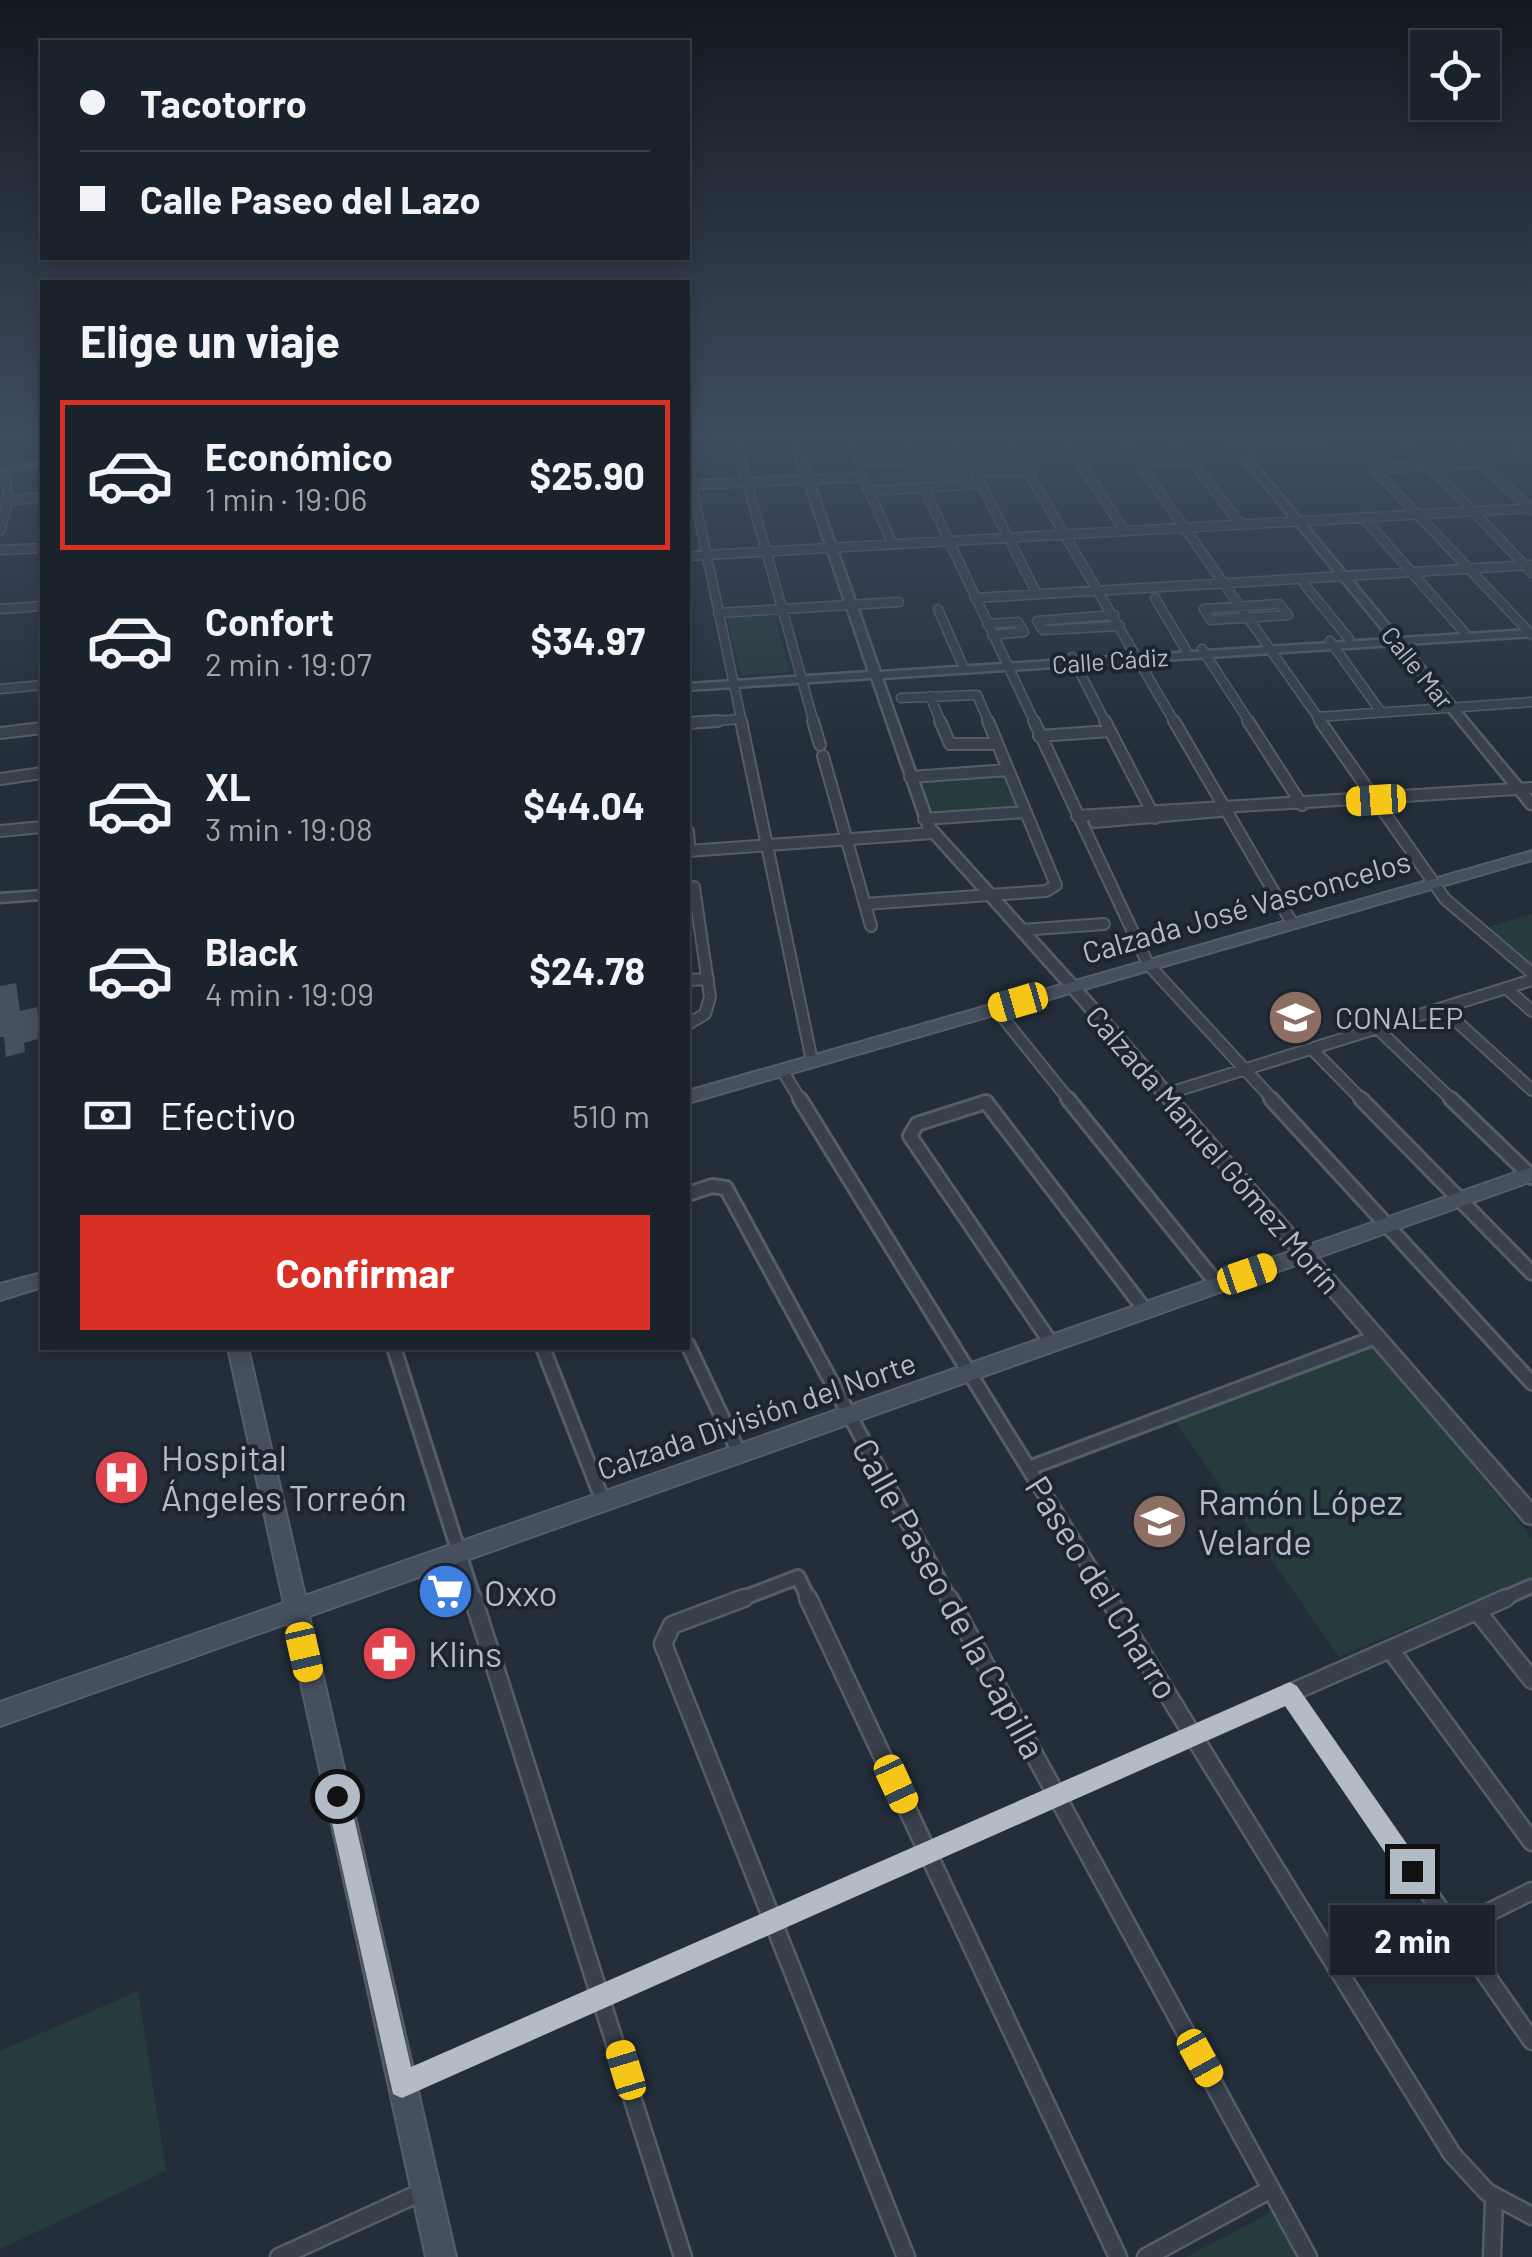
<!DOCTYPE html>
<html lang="es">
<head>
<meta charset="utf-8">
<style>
  body { margin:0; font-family:Barlow,sans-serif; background:#272f38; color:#f1f3f6; height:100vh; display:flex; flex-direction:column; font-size:38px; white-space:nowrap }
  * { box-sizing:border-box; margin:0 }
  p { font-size:32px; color:#9fa4a9 }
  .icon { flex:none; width:55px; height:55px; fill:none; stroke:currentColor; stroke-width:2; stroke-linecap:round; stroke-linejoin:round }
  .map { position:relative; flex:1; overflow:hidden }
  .panel { position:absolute; left:40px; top:280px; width:650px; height:1070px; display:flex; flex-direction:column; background:#1a222c; border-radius:0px; box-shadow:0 5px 15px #0003,0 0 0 2px #383f48 }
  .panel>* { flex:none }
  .guide { position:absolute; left:40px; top:40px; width:650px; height:220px; border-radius:0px; box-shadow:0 5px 15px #0003,0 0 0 2px #383f48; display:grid; align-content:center; height:220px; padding:0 40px; background:#1a222c }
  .tools { position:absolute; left:1410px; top:30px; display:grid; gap:20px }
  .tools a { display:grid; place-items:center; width:90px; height:90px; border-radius:0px; background:#1a222c; box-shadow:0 5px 15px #0003,0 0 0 2px #383f48; font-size:50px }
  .end { position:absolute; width:45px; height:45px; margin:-22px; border:12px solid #b2bbc6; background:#111; box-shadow:0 0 0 5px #111 }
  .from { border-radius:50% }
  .bubble { position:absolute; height:70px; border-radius:0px; background:#1a222c; box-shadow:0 5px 15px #0003,0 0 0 2px #383f48; font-size:32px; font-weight:700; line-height:70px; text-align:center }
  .car { position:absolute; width:30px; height:60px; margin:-30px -15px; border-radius:12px; box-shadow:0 0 8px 2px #0007; background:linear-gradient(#f5c518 24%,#345 0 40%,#f5c518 0 76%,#345 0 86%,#f5c518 0) }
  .guide b { display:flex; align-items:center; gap:35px; height:95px; font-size:38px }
  .guide b+b { border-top:2px solid #383f48 }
  .guide i { width:25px; height:25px; background:#f1f3f6 }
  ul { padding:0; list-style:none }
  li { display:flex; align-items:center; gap:30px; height:150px; margin:0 20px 15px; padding:0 20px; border:5px solid transparent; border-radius:0px }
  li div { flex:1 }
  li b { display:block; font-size:38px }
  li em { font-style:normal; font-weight:700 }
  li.current { border-color:#d93025 }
  li>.icon { width:90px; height:90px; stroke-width:1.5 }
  h2 { padding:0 40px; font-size:45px; line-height:120px }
  .pay { display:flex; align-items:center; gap:25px; height:110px; padding:0 40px; font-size:38px }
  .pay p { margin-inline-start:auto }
  .action { display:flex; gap:20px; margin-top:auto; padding:20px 40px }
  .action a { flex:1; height:115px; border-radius:0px; background:#d93025; color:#fff; font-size:40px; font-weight:700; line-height:115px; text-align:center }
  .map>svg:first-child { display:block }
</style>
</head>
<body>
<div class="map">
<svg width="1532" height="2257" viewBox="0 0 1532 2257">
  <rect width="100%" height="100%" fill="#232e3a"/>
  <path fill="#263b3c" d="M1069 454 1076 465 968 470 973 483 877 488 868 464Z
    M774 615 790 672 741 675 727 618Z
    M1007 772 1023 811 927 817 913 778Z
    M1532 914V970L1483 929Z
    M1374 1344 1532 1538V1576L1339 1657 1175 1421Z
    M138 1991 166 2171 0 2249V2051Z
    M1275 2210 1301 2257H1186Z"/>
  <path fill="#45515e" d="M16 983 20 1011 37 1007 41 1038 24 1043 25 1052 6 1057 4 1037H0V986Z"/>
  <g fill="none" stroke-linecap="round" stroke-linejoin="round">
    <defs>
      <path id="minor-far3" d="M734 436 814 723
        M849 436 857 458 866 462 1018 452 1009 436
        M901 436 911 459
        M955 436 964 456
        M1063 436 1124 530
        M1119 436 1132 450 1181 448 1174 436
        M1401 436 1532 573
        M1452 436 1532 510
        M1507 436 1532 457
        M1365 438 1402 436
        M1236 445 1336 444 1239 450
        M1478 460 1532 457
        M688 466 742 723
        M1374 469 1532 635
        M1374 469 1481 463
        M688 485 863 477 892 543
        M924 488 1035 723
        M871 491 979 484
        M2 502 42 497
        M1363 517 1464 632
        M1241 525 1192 461 1139 463 1322 723
        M0 531 8 502 5 470
        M0 550 42 548
        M688 556 1532 508
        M1305 585 1349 639
        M1037 594 975 472H1028L1175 723
        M975 598 1532 565
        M1155 598 1186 650
        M1279 604 1288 615 1211 620 1204 609Z
        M0 609 42 606
        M938 609 962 664
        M718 613 899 602
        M1114 615 1037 621 1043 630 1120 626
        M987 624 1018 622 1024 632 992 635
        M1330 641 1381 712
        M1202 649 1250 723
        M1072 657 1106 723
        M0 689 42 685
        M930 696 941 723
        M901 698 977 695 989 723
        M1317 717 1532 702
        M688 723 741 719"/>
      <path id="minor-far2" d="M741 721 812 1061
        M813 721 820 745
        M940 721 950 744H997
        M1034 721 1148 964 1274 1101
        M1105 721 1155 818
        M1174 721 1292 923
        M1248 721 1302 805
        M1320 721 1445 899 1532 973
        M688 723 718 721
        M0 733 42 728
        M1039 736 1110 731
        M823 756 871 926
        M910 777 1008 770
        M0 779 42 773
        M1077 816 1532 788
        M924 819 1026 812
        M1095 822 1220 811
        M0 831 42 827
        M688 831 689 843
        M688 851 933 833
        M865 904 1046 891 1056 885 988 721
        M1021 930 1104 924
        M688 980 708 979
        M1506 988 1532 1011
        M1442 1008 1532 1090
        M996 1009 1070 1101
        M688 1024 705 1014 710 997 694 887
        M1377 1028 1453 1101
        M1312 1049 1363 1101
        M782 1070 801 1101
        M1166 1094 1532 980"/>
      <path id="minor-far1" d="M800 1099 1110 1600
        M1068 1099 1218 1285
        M1271 1099 1532 1383
        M1361 1099 1532 1273
        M1451 1099 1532 1177
        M688 1194 712 1186 726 1188 950 1600
        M1051 1343 910 1136 917 1124 986 1102 1145 1310
        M688 1345 739 1453
        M394 1348 474 1600
        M543 1348 603 1501
        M1029 1468 1376 1337
        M738 1600 798 1577 809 1600
        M1500 1600 1532 1586"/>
      <path id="minor" d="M473 1598 683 2257
        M744 1598 672 1625 663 1644 906 2257
        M808 1598 1118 2257
        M949 1598 1308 2257
        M1108 1598 1452 2154 1487 2192 1532 2216
        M1477 1611 1532 1680
        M1390 1649 1532 1842
        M1289 1693 1532 2041
        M1453 1930 1532 1891
        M402 2084 1506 1598
        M279 2257 426 2190
        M1146 2257 1271 2189
        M1492 2257 1494 2200"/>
      <path id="tertiary" d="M789 436H797L880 672 1390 639 1224 436H1232L1400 638 1532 630V636L1405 644 1532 797V809L1528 808 1395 645 882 678 934 825 1078 984 1532 1503V1524L1525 1522 1068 990 924 829 872 678 688 690V684L869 672Z
        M42 891V899L0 902V894Z"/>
      <path id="secondary" d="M1532 851V860L688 1103V1091Z
        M1532 1167V1181L309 1616 456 2257H426L288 1623 0 1726V1702L284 1603 228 1348H248L305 1596Z
        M42 1273V1287L0 1300V1284Z"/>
      <path id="primary" d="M42 461V467L0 474V468Z"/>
    </defs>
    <use href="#minor-far3" stroke="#555e68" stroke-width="11"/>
    <use href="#minor-far2" stroke="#555e68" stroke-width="14"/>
    <use href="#minor-far1" stroke="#555e68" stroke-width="18"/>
    <use href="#minor" stroke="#555e68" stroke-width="21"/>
    <use href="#tertiary" stroke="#555e68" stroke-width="5"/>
    <use href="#secondary" stroke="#555e68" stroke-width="4"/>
    <use href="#primary" stroke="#404953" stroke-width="4"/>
    <use href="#minor-far3" stroke="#37404b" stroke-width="8"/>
    <use href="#minor-far2" stroke="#37404b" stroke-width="10"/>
    <use href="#minor-far1" stroke="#37404b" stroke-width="12"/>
    <use href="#minor" stroke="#37404b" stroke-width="16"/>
    <use href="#tertiary" fill="#37404b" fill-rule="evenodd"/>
    <use href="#secondary" fill="#454f5d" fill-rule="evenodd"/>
    <use href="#primary" fill="#555f6b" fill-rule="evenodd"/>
  </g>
  <linearGradient id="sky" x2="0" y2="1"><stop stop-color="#131920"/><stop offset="0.58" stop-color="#3f4c60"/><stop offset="1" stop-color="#3f4c60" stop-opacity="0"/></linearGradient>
  <rect width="1532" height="752" fill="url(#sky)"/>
  <path fill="#b2bbc6" d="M1290 1682 1297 1686 1420 1863 1424 1871 1420 1879 1412 1883 1403 1879 1285 1706 411 2094 402 2098 393 2094 326 1796 329 1787 337 1784 345 1787 349 1796 411 2067Z"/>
  <defs>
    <symbol id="school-disc" viewBox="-11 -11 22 22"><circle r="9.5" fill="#8d6e63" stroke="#1c252f"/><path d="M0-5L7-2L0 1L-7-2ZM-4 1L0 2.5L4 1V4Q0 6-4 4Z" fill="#fff"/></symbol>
    <symbol id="hospital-disc" viewBox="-11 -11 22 22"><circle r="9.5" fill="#e0444e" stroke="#1c252f"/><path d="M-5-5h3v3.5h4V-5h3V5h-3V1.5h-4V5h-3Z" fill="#fff"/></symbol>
    <symbol id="supermarket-disc" viewBox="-11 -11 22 22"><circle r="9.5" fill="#3f7fe0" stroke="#1c252f"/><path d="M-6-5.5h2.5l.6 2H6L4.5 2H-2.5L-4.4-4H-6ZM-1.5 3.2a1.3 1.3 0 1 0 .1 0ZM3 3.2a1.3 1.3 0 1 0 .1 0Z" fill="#fff"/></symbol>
    <symbol id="pharmacy-disc" viewBox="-11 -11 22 22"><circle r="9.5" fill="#e0444e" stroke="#1c252f"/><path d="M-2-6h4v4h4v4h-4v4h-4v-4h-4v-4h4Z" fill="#fff"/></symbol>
  </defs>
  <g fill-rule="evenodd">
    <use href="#school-disc" x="1264" y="986" width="63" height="63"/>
    <use href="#hospital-disc" x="90" y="1446" width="63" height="63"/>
    <use href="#school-disc" x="1128" y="1490" width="63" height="63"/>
    <use href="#supermarket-disc" x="414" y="1560" width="63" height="63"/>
    <use href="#pharmacy-disc" x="358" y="1622" width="63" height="63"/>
  </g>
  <g text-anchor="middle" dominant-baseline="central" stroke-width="8" stroke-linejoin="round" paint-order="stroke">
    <g font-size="25" fill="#b2bbc6" stroke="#1c252f">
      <text transform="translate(1110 660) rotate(-4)">Calle Cádiz</text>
      <text transform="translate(1418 667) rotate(51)">Calle Mar</text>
    </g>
    <g font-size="30" fill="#b2bbc6" stroke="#1c252f">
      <text transform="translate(1246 906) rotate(-16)">Calzada José Vasconcelos</text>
      <text transform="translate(1214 1149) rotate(49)">Calzada Manuel Gómez Morín</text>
      <text transform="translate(756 1415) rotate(-19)">Calzada División del Norte</text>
    </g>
    <g font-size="30" fill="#b2bbc6" stroke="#1c252f" text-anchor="start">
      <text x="1335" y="1017">CONALEP</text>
    </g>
    <g font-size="35" fill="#b2bbc6" stroke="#1c252f" text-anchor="start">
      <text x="161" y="1457">Hospital<tspan x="161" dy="40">Ángeles Torreón</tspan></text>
      <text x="1198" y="1501">Ramón López<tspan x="1198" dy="40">Velarde</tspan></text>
      <text x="484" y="1592">Oxxo</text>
      <text x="428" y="1653">Klins</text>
    </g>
    <g font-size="35" fill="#b2bbc6" stroke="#1c252f">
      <text transform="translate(1103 1587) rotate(58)">Paseo del Charro</text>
      <text transform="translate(950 1598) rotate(61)">Calle Paseo de la Capilla</text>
    </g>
  </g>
</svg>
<div class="tools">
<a><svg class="icon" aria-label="locate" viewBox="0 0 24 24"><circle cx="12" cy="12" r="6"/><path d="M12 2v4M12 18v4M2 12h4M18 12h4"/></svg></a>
</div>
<i class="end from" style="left:337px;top:1796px"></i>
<i class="end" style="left:1412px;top:1871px"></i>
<div class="bubble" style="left:1330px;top:1905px;width:165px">2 min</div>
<i class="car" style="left:1376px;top:800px;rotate:266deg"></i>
<i class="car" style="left:1018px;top:1002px;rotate:254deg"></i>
<i class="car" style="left:1247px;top:1274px;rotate:71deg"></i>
<i class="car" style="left:304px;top:1652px;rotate:167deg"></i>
<i class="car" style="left:896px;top:1784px;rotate:155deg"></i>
<i class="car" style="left:1200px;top:2058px;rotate:151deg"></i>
<i class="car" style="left:626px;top:2070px;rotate:343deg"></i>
<div class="guide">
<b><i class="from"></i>Tacotorro</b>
<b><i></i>Calle Paseo del Lazo</b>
</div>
<section class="panel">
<h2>Elige un viaje</h2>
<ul>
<li class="current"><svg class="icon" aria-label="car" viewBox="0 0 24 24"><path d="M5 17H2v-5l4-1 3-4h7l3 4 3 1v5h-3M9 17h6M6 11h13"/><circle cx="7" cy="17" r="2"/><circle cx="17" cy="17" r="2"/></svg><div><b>Económico</b><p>1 min · 19:06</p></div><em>$25.90</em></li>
<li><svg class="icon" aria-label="car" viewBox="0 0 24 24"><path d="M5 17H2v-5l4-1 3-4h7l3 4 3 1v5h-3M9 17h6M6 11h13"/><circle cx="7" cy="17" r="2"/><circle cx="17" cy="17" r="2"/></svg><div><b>Confort</b><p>2 min · 19:07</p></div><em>$34.97</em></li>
<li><svg class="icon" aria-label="car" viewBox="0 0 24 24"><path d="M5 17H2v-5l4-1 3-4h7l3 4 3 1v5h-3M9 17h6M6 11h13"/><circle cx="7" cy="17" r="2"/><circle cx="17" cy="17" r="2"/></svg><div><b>XL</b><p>3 min · 19:08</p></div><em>$44.04</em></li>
<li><svg class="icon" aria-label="car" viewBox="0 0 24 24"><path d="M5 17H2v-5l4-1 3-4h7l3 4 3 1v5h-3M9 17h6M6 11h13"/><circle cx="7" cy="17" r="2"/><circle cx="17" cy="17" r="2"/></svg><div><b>Black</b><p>4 min · 19:09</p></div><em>$24.78</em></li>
</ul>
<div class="pay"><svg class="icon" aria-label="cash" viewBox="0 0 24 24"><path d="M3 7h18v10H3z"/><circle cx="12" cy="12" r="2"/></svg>Efectivo<p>510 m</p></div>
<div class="action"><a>Confirmar</a></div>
</section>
</div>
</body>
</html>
